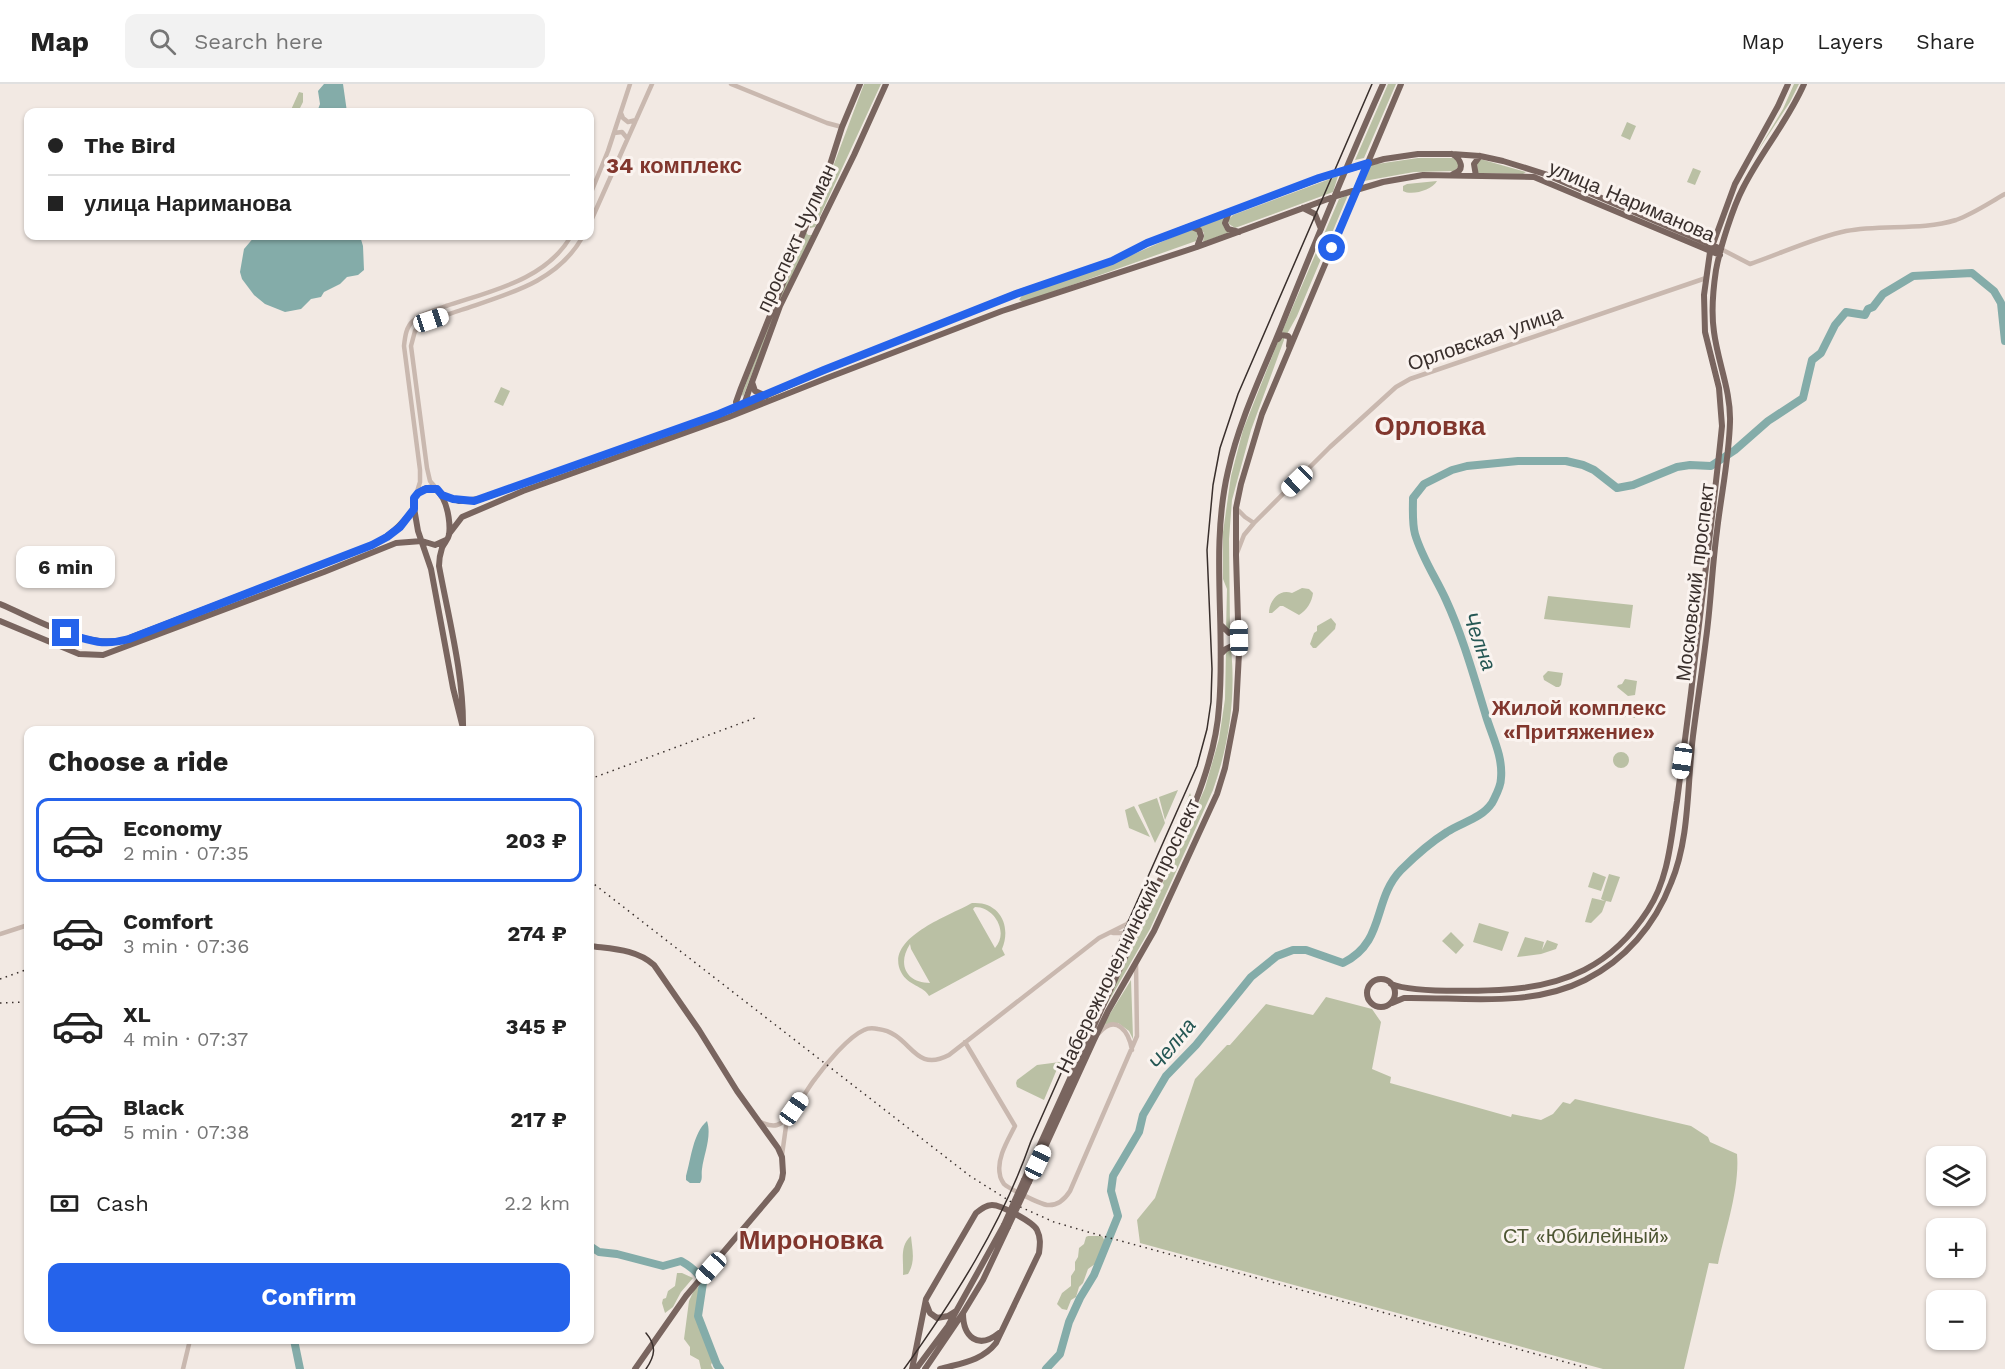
<!DOCTYPE html>
<html lang="en">
<head>
<meta charset="utf-8">
<style>
  body { margin:0; font-family:"Work Sans",sans-serif; background:#f2f2f2; color:#222; height:100vh; display:flex; flex-direction:column; font-size:22px; white-space:nowrap }
  * { box-sizing:border-box; margin:0 }
  p { font-size:20px; color:#767676 }
  .icon { flex:none; width:33px; height:33px; fill:none; stroke:currentColor; stroke-width:2; stroke-linecap:round; stroke-linejoin:round }
  .map { position:relative; flex:1; overflow:hidden }
  .sheet { position:absolute; left:24px; top:642px; width:570px; height:618px; display:flex; flex-direction:column; background:#fff; border-radius:12px; box-shadow:0 2px 4px #0004 }
  .sheet>* { flex:none }
  .top-card { position:absolute; left:24px; top:24px; width:570px; height:132px; border-radius:12px; box-shadow:0 2px 4px #0004; display:grid; align-content:center; height:132px; padding:0 24px; background:#fff }
  .fabs { position:absolute; left:1926px; top:1062px; display:grid; gap:12px }
  .fabs a { display:grid; place-items:center; width:60px; height:60px; border-radius:12px; background:#fff; box-shadow:0 2px 4px #0004; font-size:30px }
  .end { position:absolute; width:27px; height:27px; margin:-14px; border:8px solid #2563eb; background:#fff; box-shadow:0 0 0 3px #fff }
  .from { border-radius:50% }
  .bubble { position:absolute; height:42px; border-radius:12px; background:#fff; box-shadow:0 2px 4px #0004; font-size:20px; font-weight:700; line-height:42px; text-align:center }
  .car { position:absolute; width:18px; height:36px; margin:-18px -9px; border-radius:8px; box-shadow:0 0 4px 2px #0007; background:linear-gradient(#fff 24%,#345 0 40%,#fff 0 76%,#345 0 86%,#fff 0) }
  .top-card b { display:flex; align-items:center; gap:21px; height:57px; font-size:22px }
  .top-card b+b { border-top:2px solid #e0e0e0 }
  .top-card i { width:15px; height:15px; background:#222 }
  ul { padding:0; list-style:none }
  li { display:flex; align-items:center; gap:18px; height:84px; margin:0 12px 9px; padding:0 12px; border:3px solid transparent; border-radius:12px }
  li div { flex:1 }
  li b { display:block; font-size:22px }
  li em { font-style:normal; font-weight:700 }
  li.current { border-color:#2563eb }
  li>.icon { width:54px; height:54px; stroke-width:1.5 }
  h2 { padding:0 24px; font-size:27px; line-height:72px }
  .pay { display:flex; align-items:center; gap:15px; height:66px; padding:0 24px; font-size:22px }
  .pay p { margin-inline-start:auto }
  .primary-button { display:flex; gap:12px; margin-top:auto; padding:12px 24px }
  .primary-button a { flex:1; height:69px; border-radius:12px; background:#2563eb; color:#fff; font-size:24px; font-weight:700; line-height:69px; text-align:center }
  header { display:flex; align-items:center; gap:36px; box-sizing:border-box; height:84px; padding:0 30px; background:#fff; border-bottom:2px solid #e0e0e0 }
  header strong { font-size:28px }
  nav { display:flex; gap:33px; margin-inline-start:auto; font-size:21px }
  .search { width:420px; height:54px; background:#f2f2f2; display:flex; align-items:center; gap:15px; box-sizing:border-box; padding:0 21px; border-radius:12px; color:#767676; font-size:22px }
  .map>svg:first-child { display:block }
</style>
</head>
<body>
<header>
<strong>Map</strong>
<div class="search"><svg class="icon" aria-label="search" viewBox="0 0 24 24"><circle cx="10" cy="10" r="6"/><path d="M15 15l6 6"/></svg>Search here</div>
<nav><a>Map</a><a>Layers</a><a>Share</a></nav>
</header>
<div class="map">
<svg width="2005" height="1285" viewBox="0 0 2005 1285">
  <rect width="100%" height="100%" fill="#f2e9e3"/>
  <path fill="#bac0a4" fill-rule="evenodd" d="M864 0H881L815 143 810 144V141C829 95 846 47 864 0Z
    M1388 0H1396L1364 74 1355 76Z
    M1794 0H1799L1790 18 1754 73 1783 25Z
    M299 8 303 9V18L298 28H290Z
    M1627 38 1636 42 1630 56 1621 52Z
    M1418 74H1453L1457 76 1459 82 1454 87 1414 88 1364 97 1370 81Z
    M1480 75 1526 88 1523 90 1478 89 1477 79Z
    M678 77 697 85 685 89 674 84Z
    M1693 84 1701 87 1695 101 1687 98Z
    M1338 92 1333 108 1235 144 1229 140 1228 136 1233 131Z
    M1437 97C1432 106 1412 112 1403 107V102L1407 100Z
    M1348 111 1297 232 1287 250 1282 248 1339 115Z
    M1223 132V141L1226 147 1230 148 1203 158 1204 149 1198 142Z
    M1189 146H1195L1198 150 1196 157 1024 218 1019 216 1023 210 1104 183Z
    M805 147 808 151H814L781 214 743 313 742 310Z
    M1284 254V256L1251 346 1232 416 1229 455 1230 546 1228 547 1226 546 1227 505 1223 495V448L1231 392 1243 346 1279 255Z
    M501 303 510 307 503 322 494 318Z
    M1302 504 1309 505 1313 509C1312 518 1307 526 1299 531L1283 522H1280L1272 529H1269C1269 517 1279 504 1292 509Z
    M1548 512 1633 521 1630 544 1544 535Z
    M1331 534 1336 540 1335 545 1316 564H1313L1310 560 1314 549 1317 547V542Z
    M1231 565C1236 612 1229 661 1213 706L1150 845 1106 922 1105 921 1173 777 1205 704 1219 655 1225 615 1226 566Z
    M1548 587 1563 589 1561 601 1559 603H1556L1544 596 1543 592Z
    M1625 595 1637 597 1635 611 1628 612 1617 603 1618 601 1622 600Z
    M1630 621 1635 629V634L1621 632 1622 624Z
    M1613 676a8 8 0 1 1 16 0a8 8 0 1 1-16 0Z
    M1178 706 1165 736 1159 713Z
    M1190 709 1192 714 1167 768 1165 767Z
    M1157 714 1165 739 1155 759 1138 721Z
    M1134 722 1150 753 1129 744 1125 726Z
    M1593 788 1606 793 1601 807 1588 803Z
    M1609 790 1620 793 1611 818 1606 817 1602 828 1591 839 1585 838 1592 814 1605 817 1601 815Z
    M972 819C999 817 1012 841 1002 865L1005 871 929 912C924 902 908 902 901 888 884 854 949 832 972 819ZM975 823C995 823 1009 849 995 864L973 825ZM910 860 911 865 930 899C906 899 897 880 910 860Z
    M1479 839 1509 848 1502 867 1473 858Z
    M1451 848 1464 861 1456 870 1442 857Z
    M1525 853 1544 858 1542 866 1547 856 1558 860 1556 865 1541 870 1517 873Z
    M1131 896 1133 953V955L1129 947 1118 939 1103 941Z
    M1326 913 1372 925 1381 938 1372 985 1391 993 1390 999 1511 1033 1512 1030 1541 1036 1553 1030 1563 1018 1570 1020 1575 1015 1691 1042 1708 1053 1710 1058 1737 1070C1740 1104 1725 1147 1718 1180L1709 1179 1684 1285H1603L1140 1159 1137 1136 1155 1114 1195 995 1227 961H1230L1266 920 1313 931Z
    M1060 978 1044 1016 1017 1003 1016 999 1017 996 1037 981Z
    M911 1152C912 1165 916 1177 908 1190L903 1191C904 1178 899 1162 911 1152Z
    M1088 1152H1102L1105 1157 1095 1180 1088 1185 1083 1199 1079 1203 1076 1213 1071 1216 1067 1226 1062 1225 1057 1220 1062 1209 1071 1202V1192L1075 1186V1178L1078 1173 1079 1164 1084 1160 1086 1153Z
    M677 1189H682L693 1194 681 1208 673 1223 665 1229 662 1219 663 1215 666 1214 668 1207 675 1202Z
    M699 1203 695 1232 713 1276 711 1281 713 1285H701L699 1276 690 1271V1263L684 1255 689 1217 695 1204Z"/>
  <path fill="#84aca9" d="M324 0H343L347 28H317L320 20 318 7Z
    M255 152H360L363 162 364 186 358 191 347 193 340 200 324 208 321 213 311 215 301 225 285 228 265 220 254 211 242 195 240 188 244 165Z
    M707 1037C712 1052 704 1070 702 1085 701 1091 703 1094 700 1099H690L686 1096V1092C691 1075 693 1049 707 1037Z"/>
  <g fill="none" stroke-linecap="round" stroke-linejoin="round">
    <path stroke="#84aca9" stroke-width="8" d="M590 1162 599 1168 617 1170 663 1182 681 1177C690 1182 700 1190 703 1199L698 1232 717 1281 720 1285
      M294 1256 300 1285
      M1046 1285 1060 1270 1069 1238 1080 1214 1094 1191 1118 1132 1111 1107 1113 1092 1139 1048 1143 1031 1166 992 1196 961 1251 893 1277 872 1293 866H1306L1343 879C1386 858 1372 816 1401 786 1414 773 1431 758 1447 748 1462 738 1481 735 1492 719 1496 711 1501 703 1501 694 1503 672 1492 652 1486 632 1474 593 1463 553 1446 516 1436 494 1422 474 1415 450 1412 439 1413 426 1413 414L1424 400 1452 386 1467 382 1518 377H1566L1583 381 1594 386 1617 404 1633 401 1677 383 1690 381 1711 382 1735 366 1768 337 1803 314 1812 276 1821 269 1835 241 1846 228 1865 231 1868 225 1873 223 1883 210 1913 192 1972 189 1994 207 2001 219 2005 257"/>
    <path stroke="#c9b8af" stroke-width="4.5" d="M731 0 827 39 842 43
      M621 29 623 34 628 38 636 36
      M614 49 622 48 627 54
      M590 111 608 67 630 0
      M590 139 652 0
      M1721 165 1750 180C1780 170 1816 153 1846 147 1882 140 1921 147 1956 136 1973 130 1989 119 2005 110
      M437 405 430 397 427 384 411 262 415 247C428 235 444 232 461 226 508 210 558 198 583 152
      M416 411 420 398V386L404 262C405 253 406 243 413 237 421 229 436 226 446 222 491 207 546 196 571 152
      M1236 424 1245 433 1254 439
      M1237 469 1244 451 1254 439 1330 363 1396 303 1410 295 1706 194
      M1113 849H1124C1128 856 1127 860 1126 868
      M0 850 28 841
      M1099 949C1116 929 1129 948 1132 966
      M965 958 1015 1042C1008 1056 996 1075 1000 1091 1000 1094 1002 1097 1004 1100 1008 1104 1040 1120 1047 1121 1057 1122 1065 1115 1070 1107L1137 952 1136 879
      M760 1038C766 1040 771 1043 777 1041 792 1036 805 1007 815 995 826 980 848 953 864 946 868 944 873 944 878 945 912 949 912 990 949 971L1099 854 1127 840 1147 821
      M782 1071 787 1035
      M183 1285 190 1256"/>
    <path stroke="#79655f" stroke-width="6" d="M1452 70C1461 75 1466 86 1453 90
      M1476 92 1474 80 1480 72
      M1303 124 1315 130 1321 145
      M1229 128 1225 139 1228 145 1239 148
      M1192 143 1199 146 1201 152 1197 163
      M1278 255 1281 251 1288 252 1290 255 1289 262
      M752 298 755 307 766 312
      M747 323 745 318 748 309 780 222 854 71 886 0
      M738 327 736 318 741 304 828 87 842 43 860 0
      M442 411 459 417 481 415 752 318 824 286 1015 210 1112 177 1147 159 1188 143 1332 90 1384 75 1418 70H1452L1480 72 1503 77 1545 90 1721 165
      M449 450 462 433 523 407 729 333 827 294 1002 227 1197 163 1336 112 1383 98 1423 91 1534 93 1720 171
      M0 520C36 535 85 565 124 556L372 461C390 452 401 441 414 425
      M0 537 79 570 103 571 324 488 396 459 422 457 435 461 446 456
      M1221 541 1229 549H1233L1237 542
      M63 563C68 563 71 562 71 557L66 549
      M1221 570 1226 565 1232 562 1238 568
      M463 646C464 592 449 536 439 482 439 476 440 470 442 464 444 459 448 456 449 451 452 432 441 386 416 411L413 418 418 447 431 485 453 604 463 644
      M590 862C612 865 636 865 654 881L699 946 737 1007 778 1064 782 1073 783 1089 782 1095 777 1105 686 1212 635 1285
      M1367 909a14 14 0 1 1 28 0a14 14 0 1 1-28 0Z
      M1391 900C1413 909 1473 907 1499 906 1564 903 1612 882 1648 826 1669 794 1671 754 1677 717 1682 681 1686 645 1691 609 1701 520 1713 431 1722 342L1719 304 1705 248 1704 211 1710 168 1735 100 1778 22 1788 0
      M1392 919 1404 914C1464 913 1530 924 1585 896 1625 876 1655 841 1671 799 1690 754 1687 701 1693 652 1697 620 1702 588 1706 555 1711 519 1712 483 1717 447 1721 411 1729 375 1730 338 1731 307 1718 279 1714 248 1711 228 1713 206 1716 186 1720 164 1733 123 1743 104 1761 68 1788 37 1804 0
      M1024 1096 1195 719C1207 688 1217 656 1219 623 1226 545 1210 464 1228 387 1239 337 1262 290 1281 243 1314 161 1347 80 1383 0
      M1029 1098 1094 956 1108 927 1154 847 1217 710 1225 684 1236 626 1239 569 1236 471V424L1241 400 1262 330 1401 0
      M926 1219 930 1229 937 1234 948 1232 956 1227
      M963 1229C963 1253 978 1266 999 1249
      M912 1285 926 1215 976 1129C981 1125 986 1121 992 1121 1001 1121 1033 1138 1037 1146 1041 1154 1040 1161 1039 1169L996 1259C982 1277 961 1279 940 1285
      M916 1285 948 1242 1004 1141
      M925 1285 963 1229 983 1196 1008 1143"/>
    <path stroke="#392f2c" stroke-width="1.5" d="M646 1285C655 1272 657 1262 646 1249
      M904 1285C955 1214 1002 1140 1031 1057L1197 682 1207 645 1211 618 1212 585 1207 466 1213 401 1220 364 1238 310 1372 0"/>
    <path stroke="#392f2c" stroke-width="1.5" stroke-dasharray="1.5 4.5" stroke-linecap="butt" d="M590 695 755 634
      M590 797 970 1092 1016 1121 1054 1138 1088 1148 1591 1285
      M0 895 28 885
      M0 919 28 918"/>
    <path stroke="#79655f" stroke-width="6" d="M1004 1141 1024 1096
      M1008 1143 1029 1098"/>
  </g>
  <g fill="none" stroke-linecap="round" stroke-linejoin="round">
    <path stroke="#2563eb" stroke-width="8" d="M66 549C90 557 104 562 129 555L372 461 387 453 400 443 414 425V414L418 409 426 405H437L442 411 453 415 474 417 719 330 824 286 1016 210 1112 177 1147 159 1319 94 1368 79 1332 164"/>
  </g>
  <g text-anchor="middle" dominant-baseline="central" stroke-width="6" stroke-linejoin="round" paint-order="stroke">
    <g font-size="20" fill="#392f2c" stroke="#faf3ef">
      <text transform="translate(1632 117) rotate(23)">улица Нариманова</text>
      <text transform="translate(796 154) rotate(-65)">проспект Чулман</text>
      <text transform="translate(1485 254) rotate(-19)">Орловская улица</text>
      <text transform="translate(1695 498) rotate(-83)">Московский проспект</text>
      <text transform="translate(1128 852) rotate(-64)">Набережночелнинский проспект</text>
    </g>
    <g font-size="20" fill="#4d5532" stroke="#faf3ef">
      <text x="1586" y="1152">СТ «Юбилейный»</text>
    </g>
    <g font-size="21" font-style="italic" fill="#255754" stroke="#faf3ef">
      <text transform="translate(1480 557) rotate(70)">Челна</text>
      <text transform="translate(1172 960) rotate(-51)">Челна</text>
    </g>
    <g font-size="21" font-weight="bold" fill="#81362d" stroke="#faf3ef">
      <text x="1579" y="623">Жилой комплекс<tspan x="1579" dy="24">«Притяжение»</tspan></text>
    </g>
    <g font-size="22" font-weight="bold" fill="#81362d" stroke="#faf3ef">
      <text x="674" y="81">34 комплекс</text>
    </g>
    <g font-size="26" font-weight="bold" fill="#81362d" stroke="#faf3ef">
      <text x="1430" y="342">Орловка</text>
      <text x="811" y="1156">Мироновка</text>
    </g>
  </g>
</svg>
<div class="fabs">
<a><svg class="icon" aria-label="layers" viewBox="0 0 24 24"><path d="M12 4l9 5-9 5-9-5zM3 14l9 5 9-5"/></svg></a>
<a>+</a>
<a>−</a>
</div>
<i class="end from" style="left:1332px;top:164px"></i>
<i class="end" style="left:66px;top:549px"></i>
<div class="bubble" style="left:16px;top:462px;width:99px">6 min</div>
<i class="car" style="left:431px;top:236px;rotate:72deg"></i>
<i class="car" style="left:1297px;top:397px;rotate:226deg"></i>
<i class="car" style="left:1239px;top:554px;rotate:359deg"></i>
<i class="car" style="left:1682px;top:677px;rotate:188deg"></i>
<i class="car" style="left:794px;top:1025px;rotate:35deg"></i>
<i class="car" style="left:1038px;top:1078px;rotate:25deg"></i>
<i class="car" style="left:711px;top:1184px;rotate:222deg"></i>
<div class="top-card">
<b><i class="from"></i>The Bird</b>
<b><i></i>улица Нариманова</b>
</div>
<section class="sheet">
<h2>Choose a ride</h2>
<ul>
<li class="current"><svg class="icon" aria-label="car" viewBox="0 0 24 24"><path d="M5 17H2v-5l4-1 3-4h7l3 4 3 1v5h-3M9 17h6M6 11h13"/><circle cx="7" cy="17" r="2"/><circle cx="17" cy="17" r="2"/></svg><div><b>Economy</b><p>2 min · 07:35</p></div><em>203 ₽</em></li>
<li><svg class="icon" aria-label="car" viewBox="0 0 24 24"><path d="M5 17H2v-5l4-1 3-4h7l3 4 3 1v5h-3M9 17h6M6 11h13"/><circle cx="7" cy="17" r="2"/><circle cx="17" cy="17" r="2"/></svg><div><b>Comfort</b><p>3 min · 07:36</p></div><em>274 ₽</em></li>
<li><svg class="icon" aria-label="car" viewBox="0 0 24 24"><path d="M5 17H2v-5l4-1 3-4h7l3 4 3 1v5h-3M9 17h6M6 11h13"/><circle cx="7" cy="17" r="2"/><circle cx="17" cy="17" r="2"/></svg><div><b>XL</b><p>4 min · 07:37</p></div><em>345 ₽</em></li>
<li><svg class="icon" aria-label="car" viewBox="0 0 24 24"><path d="M5 17H2v-5l4-1 3-4h7l3 4 3 1v5h-3M9 17h6M6 11h13"/><circle cx="7" cy="17" r="2"/><circle cx="17" cy="17" r="2"/></svg><div><b>Black</b><p>5 min · 07:38</p></div><em>217 ₽</em></li>
</ul>
<div class="pay"><svg class="icon" aria-label="cash" viewBox="0 0 24 24"><path d="M3 7h18v10H3z"/><circle cx="12" cy="12" r="2"/></svg>Cash<p>2.2 km</p></div>
<div class="primary-button"><a>Confirm</a></div>
</section>
</div>
</body>
</html>
